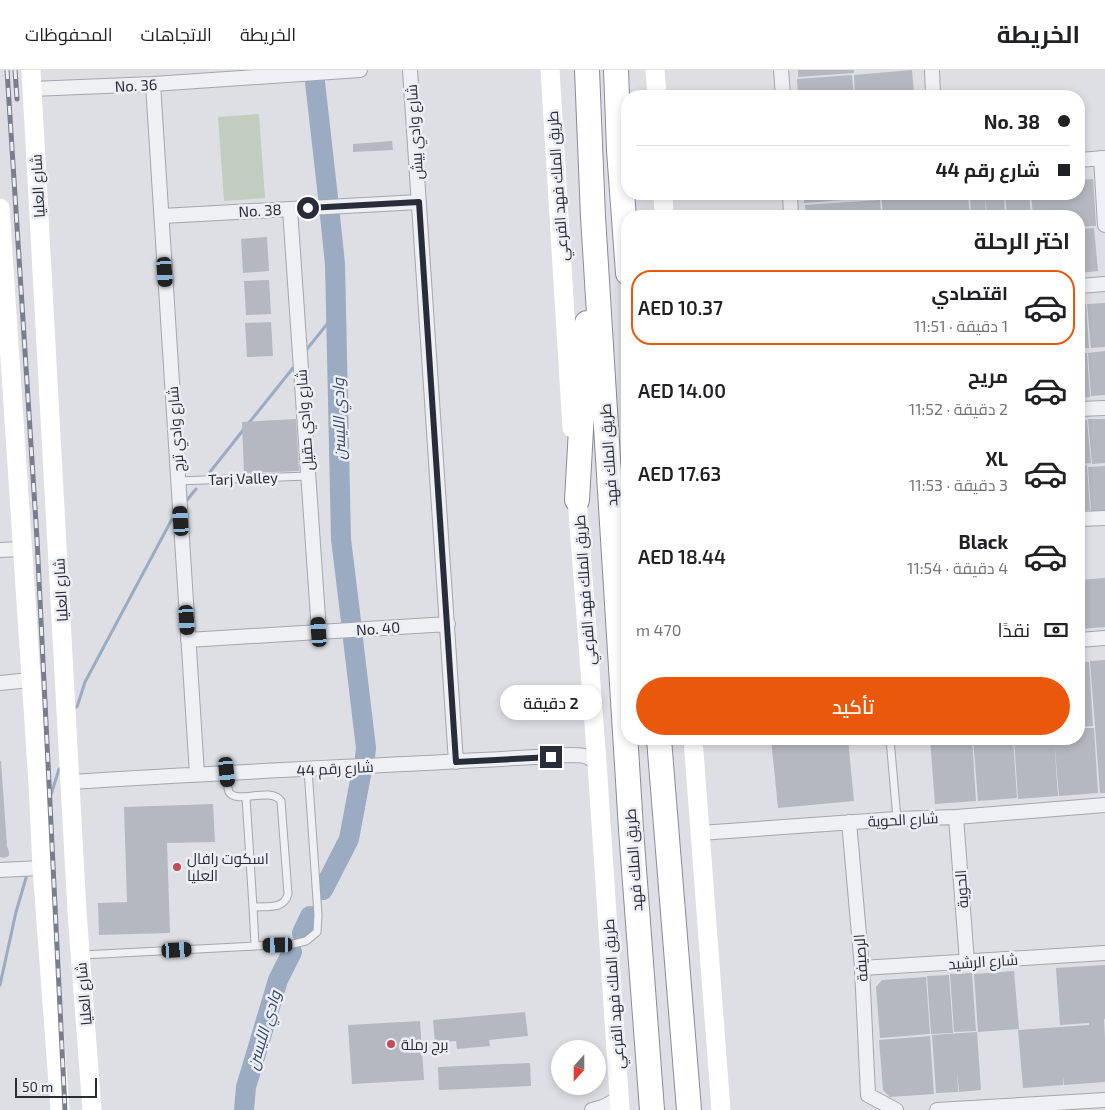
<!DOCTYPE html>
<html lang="ar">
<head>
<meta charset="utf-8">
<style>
  body { margin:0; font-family:"Exo 2",Cairo,sans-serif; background:#f6f6f6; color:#202124; direction:rtl; height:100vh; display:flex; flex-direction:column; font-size:19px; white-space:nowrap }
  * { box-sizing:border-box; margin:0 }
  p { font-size:16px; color:#757577 }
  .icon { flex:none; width:28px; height:28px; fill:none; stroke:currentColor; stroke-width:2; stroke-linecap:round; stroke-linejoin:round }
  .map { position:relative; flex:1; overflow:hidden; direction:ltr }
  .drawer { position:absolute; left:621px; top:140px; width:464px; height:535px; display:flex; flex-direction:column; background:#fff; border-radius:20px; box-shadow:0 2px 8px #0003; direction:rtl }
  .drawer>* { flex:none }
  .top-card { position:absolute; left:621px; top:20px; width:464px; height:110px; border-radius:20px; box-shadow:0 2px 8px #0003; direction:rtl; display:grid; align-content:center; height:110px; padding:0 15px; background:#fff }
  .needle { width:32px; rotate:201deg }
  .controls { position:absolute; left:551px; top:970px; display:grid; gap:10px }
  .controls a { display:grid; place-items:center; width:55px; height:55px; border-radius:50%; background:#fff; box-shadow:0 2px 8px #0003; font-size:25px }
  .scale { position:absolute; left:15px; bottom:12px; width:82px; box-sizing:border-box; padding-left:5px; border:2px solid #282d3a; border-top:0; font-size:14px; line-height:18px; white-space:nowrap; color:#282d3a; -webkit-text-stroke:4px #eceef3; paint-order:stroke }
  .end { position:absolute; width:22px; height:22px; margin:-11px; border:6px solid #282d3a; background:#fff; box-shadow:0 0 0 2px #fff }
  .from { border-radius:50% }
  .bubble { position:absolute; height:35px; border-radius:18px; background:#fff; box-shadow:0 2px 8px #0003; font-size:16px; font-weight:600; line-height:35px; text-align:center; direction:rtl }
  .car { position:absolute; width:15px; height:30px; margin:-15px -8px; border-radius:6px; box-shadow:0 0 4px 1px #0007; background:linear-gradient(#222 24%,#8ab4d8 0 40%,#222 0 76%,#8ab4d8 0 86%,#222 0) }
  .top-card b { display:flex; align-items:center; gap:18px; height:48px; font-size:19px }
  .top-card b+b { border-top:1px solid #e0e0e0 }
  .top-card i { width:12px; height:12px; background:#202124 }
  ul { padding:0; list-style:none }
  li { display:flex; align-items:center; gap:15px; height:75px; margin:0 10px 8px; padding:0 5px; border:2px solid transparent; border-radius:20px }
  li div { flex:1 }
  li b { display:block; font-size:19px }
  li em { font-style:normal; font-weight:600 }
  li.current { border-color:#ea580c }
  li>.icon { width:45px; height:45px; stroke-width:1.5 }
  h2 { padding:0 15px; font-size:22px; line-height:60px }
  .pay { display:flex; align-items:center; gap:12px; height:55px; padding:0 15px; font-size:19px }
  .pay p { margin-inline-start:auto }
  .cta { display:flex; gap:10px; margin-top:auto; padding:10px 15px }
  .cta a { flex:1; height:58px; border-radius:30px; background:#ea580c; color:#fff; font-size:20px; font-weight:600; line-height:58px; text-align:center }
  header { display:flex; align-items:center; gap:30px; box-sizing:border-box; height:70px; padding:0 25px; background:#fff; border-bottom:1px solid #e0e0e0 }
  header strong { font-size:24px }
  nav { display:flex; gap:28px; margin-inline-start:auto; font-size:18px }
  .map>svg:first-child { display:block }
</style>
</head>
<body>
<header>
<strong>الخريطة</strong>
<nav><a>الخريطة</a><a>الاتجاهات</a><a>المحفوظات</a></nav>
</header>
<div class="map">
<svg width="1105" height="1040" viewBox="0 0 1105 1040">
  <rect width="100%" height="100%" fill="#dddfe5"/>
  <path fill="#c1cebf" d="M259 44 265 128 224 131 218 47Z"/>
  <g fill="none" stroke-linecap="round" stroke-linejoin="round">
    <path stroke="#9babc2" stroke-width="3" d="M307 279 336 243
      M248 354 293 298
      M210 402 244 359
      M187 430 196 419
      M77 637 85 612 172 449
      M50 728 59 699
      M0 915 16 842 26 808"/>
    <path stroke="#9babc2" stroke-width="20" d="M315 12 328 127
      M330 146 335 194 341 469 351 551
      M353 569 366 678 365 687
      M323 820 349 769 361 705
      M302 863 310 846
      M244 1040 246 1017 278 910 292 882"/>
  </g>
  <path fill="#b4b8c1" d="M798 0H854V3L798 7Z
    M912 0 914 22 889 25 915 23V26H855L854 5Z
    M852 5 854 26H798L797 9Z
    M392 71 393 80 353 82V74Z
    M1093 109 1096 156 1079 157V146H1033L1031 124H1079V110Z
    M804 124H879V127L804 133Z
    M881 124H968L970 146H883Z
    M970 124H985L986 146H971Z
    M985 124H1004L1005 146H987Z
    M1005 124H1029L1031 146H1007Z
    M880 130 881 146H806L805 135Z
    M1094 158 1098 201 1079 203V159Z
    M267 167 269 201 243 203 241 169Z
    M269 210 271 244 246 245 244 211Z
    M1105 233V277L1091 278 1087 234Z
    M1079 234H1086L1089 278H1079Z
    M271 252 273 286 247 287 245 253Z
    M1105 281V325L1091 326 1088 283Z
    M1079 283H1087L1090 327 1079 328Z
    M296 349 299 401 244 403 242 352Z
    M1088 349H1105V393L1092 394Z
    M1079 350H1087L1091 393 1079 394Z
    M1087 395 1090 440 1079 441V396Z
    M1105 396V440L1091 441 1088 397Z
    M1105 508V557L1079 559V510Z
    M1105 590V723H1100L1090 591Z
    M1079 592H1089L1093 656 1079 657Z
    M1079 658H1094L1098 723 1059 726 1054 669H1079Z
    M771 669H848L854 731 778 738Z
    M930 669H972L976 731 935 734Z
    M973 669H1013L1017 728 978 731Z
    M1014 669H1054L1058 726 1018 729Z
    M0 691H1L7 776 9 782V786L4 788 0 787Z
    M213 734 215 772 167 773 170 863 99 865 98 833 127 832 124 737Z
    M1105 895V949H1104L1105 968V1012L1064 1015 1063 1007V1015L1023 1018 1018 960 1089 955V953L1060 955 1056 898Z
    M1014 901 1019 959 978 962 974 904Z
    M972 903 976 961 954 962 950 904Z
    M949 905 953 963 931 964 927 906Z
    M926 907 930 964 880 968 876 917 882 910Z
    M525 942 528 966 489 970 490 976 457 979 456 971 435 973 433 950Z
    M420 951 424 1010 352 1014 348 955Z
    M977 962 981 1020 959 1022 957 1001 958 1022 936 1023 932 965Z
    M930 966 934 1024 890 1027 883 1020 879 970Z
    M530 993 531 1016 439 1020 438 997Z"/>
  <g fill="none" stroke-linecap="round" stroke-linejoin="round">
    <defs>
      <path id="service" d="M178 411 308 406
        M890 669 897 749
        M227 702C227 708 227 717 229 722 237 735 270 716 281 731L288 824C284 840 267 836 253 837L255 875
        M246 727 253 837
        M82 885 293 874 306 871 317 862 318 845 308 699"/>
      <path id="minor" d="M410 0 456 692
        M781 0 783 26
        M932 0 933 26
        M153 14 197 704
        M32 19 153 14 360 0
        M1101 88 1105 155
        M1079 90 1105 88
        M790 124 791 146
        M290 139 319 562
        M162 146 419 132
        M1079 216 1105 214
        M1079 339 1105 338
        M1079 449 1105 448
        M0 480 22 479
        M188 570 448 554
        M1079 570 1105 568
        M0 613 30 610
        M70 712C237 701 404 695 570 685 582 685 587 685 597 693
        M956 747 967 892
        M849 752 862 898 868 1025 896 1040
        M700 763 897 749 956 747 1105 735
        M0 800 42 798
        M862 898 1105 883
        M592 1040 603 1037 620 1028
        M937 1040 1105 1030"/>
      <path id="motorway" d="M587 0 593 147 631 759 652 1040
        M616 0 619 80 628 203
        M577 430 587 253
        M659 669 689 1040"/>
    </defs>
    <use href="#service" stroke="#a3a6ae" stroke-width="9"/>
    <use href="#minor" stroke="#a3a6ae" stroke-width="16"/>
    <use href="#motorway" stroke="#868c9a" stroke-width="26"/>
    <use href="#service" stroke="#eff0f4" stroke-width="7"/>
    <use href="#minor" stroke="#eff0f4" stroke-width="14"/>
    <path stroke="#fff" stroke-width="19" d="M31 0 77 842 92 1040
      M550 0 572 358
      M655 0 657 26
      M663 124 664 146
      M0 138 38 713 42 798 60 1040
      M576 415 597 693 620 1040
      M693 669 721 1040"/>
    <use href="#motorway" stroke="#fff" stroke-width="24"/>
    <defs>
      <path id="rail" d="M7 0 37 469 65 1040
        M15 0 17 29"/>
    </defs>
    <use href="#rail" stroke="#787e8d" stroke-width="5"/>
    <use href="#rail" stroke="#eceef3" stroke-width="3" stroke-dasharray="9" stroke-linecap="butt"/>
  </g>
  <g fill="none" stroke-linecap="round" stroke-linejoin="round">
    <path stroke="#282d3a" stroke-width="6" d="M308 138 419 132 456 692 551 687"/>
  </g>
  <g fill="#bf4c56" stroke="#eceef3" stroke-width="2">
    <circle cx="177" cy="797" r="5"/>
    <circle cx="391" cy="974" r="5"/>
  </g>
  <g text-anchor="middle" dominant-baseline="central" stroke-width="5" stroke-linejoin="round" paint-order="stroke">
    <g font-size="15" fill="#282d3a" stroke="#eceef3">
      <text transform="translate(136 15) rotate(-3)">No. 36</text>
      <text transform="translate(414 62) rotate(-94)">شارع وادي بيش</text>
      <text transform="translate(37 116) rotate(-93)">شارع العليا</text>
      <text transform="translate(557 116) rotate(-94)">طريق الملك فهد الفرعي</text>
      <text transform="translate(260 140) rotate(-3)">No. 38</text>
      <text transform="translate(304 350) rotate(-94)">شارع وادي حقيل</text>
      <text transform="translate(175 359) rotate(-94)">شارع وادي ترج</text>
      <text transform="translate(608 385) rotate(-94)">طريق الملك فهد</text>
      <text transform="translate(243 408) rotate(-2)">Tarj Valley</text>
      <text transform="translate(60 520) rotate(-93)">شارع العليا</text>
      <text transform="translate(584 520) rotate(-94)">طريق الملك فهد الفرعي</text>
      <text transform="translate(378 558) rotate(-4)">No. 40</text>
      <text transform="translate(335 698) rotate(-3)">شارع رقم 44</text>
      <text transform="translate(903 749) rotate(-3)">شارع الحوية</text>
      <text transform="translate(633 790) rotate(-94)">طريق الملك فهد</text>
      <text transform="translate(961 819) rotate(-94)">الحوية</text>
      <text transform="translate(860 888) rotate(-94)">الرصيفة</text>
      <text transform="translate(983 891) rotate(-4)">شارع الرشيد</text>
      <text transform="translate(83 924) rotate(-95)">شارع العليا</text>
      <text transform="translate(613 924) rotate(-94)">طريق الملك فهد الفرعي</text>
    </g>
    <g font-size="15" fill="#282d3a" stroke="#eceef3" text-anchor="start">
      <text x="187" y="788">اسكوت رافال<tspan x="187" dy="17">العليا</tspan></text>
      <text x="401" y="974">برج رملة</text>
    </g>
    <g font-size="16" font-style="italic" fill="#364a69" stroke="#eceef3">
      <text transform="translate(338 349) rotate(-91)">وادي الليسن</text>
      <text transform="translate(263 960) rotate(-73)">وادي الليسن</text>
    </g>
  </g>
</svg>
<div class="controls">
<a><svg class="needle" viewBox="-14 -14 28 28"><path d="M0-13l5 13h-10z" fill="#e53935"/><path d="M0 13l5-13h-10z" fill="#757577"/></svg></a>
</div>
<div class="scale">50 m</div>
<i class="end from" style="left:308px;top:138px"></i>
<i class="end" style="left:551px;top:687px"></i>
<div class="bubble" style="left:500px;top:615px;width:102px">2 دقيقة</div>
<i class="car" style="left:165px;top:202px;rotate:176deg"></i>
<i class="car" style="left:181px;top:451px;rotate:356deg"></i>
<i class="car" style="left:187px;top:550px;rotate:176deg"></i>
<i class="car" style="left:319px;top:562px;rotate:356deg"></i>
<i class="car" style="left:227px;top:702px;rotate:174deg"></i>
<i class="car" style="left:278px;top:875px;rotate:269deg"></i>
<i class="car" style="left:177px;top:880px;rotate:87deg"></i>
<div class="top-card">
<b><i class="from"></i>No. 38</b>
<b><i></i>شارع رقم 44</b>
</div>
<section class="drawer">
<h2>اختر الرحلة</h2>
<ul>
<li class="current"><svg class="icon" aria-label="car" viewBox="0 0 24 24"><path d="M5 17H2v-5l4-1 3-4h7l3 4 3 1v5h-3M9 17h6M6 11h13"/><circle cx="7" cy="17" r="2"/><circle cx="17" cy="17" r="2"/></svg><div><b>اقتصادي</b><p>1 دقيقة · 11:51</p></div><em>AED 10.37</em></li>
<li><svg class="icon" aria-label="car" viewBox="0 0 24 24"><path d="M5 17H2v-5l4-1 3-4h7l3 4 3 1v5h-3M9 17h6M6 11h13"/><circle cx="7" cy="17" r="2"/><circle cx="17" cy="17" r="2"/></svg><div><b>مريح</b><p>2 دقيقة · 11:52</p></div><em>AED 14.00</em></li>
<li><svg class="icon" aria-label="car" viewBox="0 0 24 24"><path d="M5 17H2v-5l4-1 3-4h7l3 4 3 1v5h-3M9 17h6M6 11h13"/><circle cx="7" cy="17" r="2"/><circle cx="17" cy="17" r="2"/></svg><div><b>XL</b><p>3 دقيقة · 11:53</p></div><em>AED 17.63</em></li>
<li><svg class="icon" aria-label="car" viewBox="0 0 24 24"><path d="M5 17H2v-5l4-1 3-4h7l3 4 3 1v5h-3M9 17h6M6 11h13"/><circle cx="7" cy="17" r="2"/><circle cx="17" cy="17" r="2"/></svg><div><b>Black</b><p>4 دقيقة · 11:54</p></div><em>AED 18.44</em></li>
</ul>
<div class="pay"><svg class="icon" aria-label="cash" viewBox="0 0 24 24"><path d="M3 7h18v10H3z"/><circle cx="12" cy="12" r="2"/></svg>نقدًا<p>470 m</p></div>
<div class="cta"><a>تأكيد</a></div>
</section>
</div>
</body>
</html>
